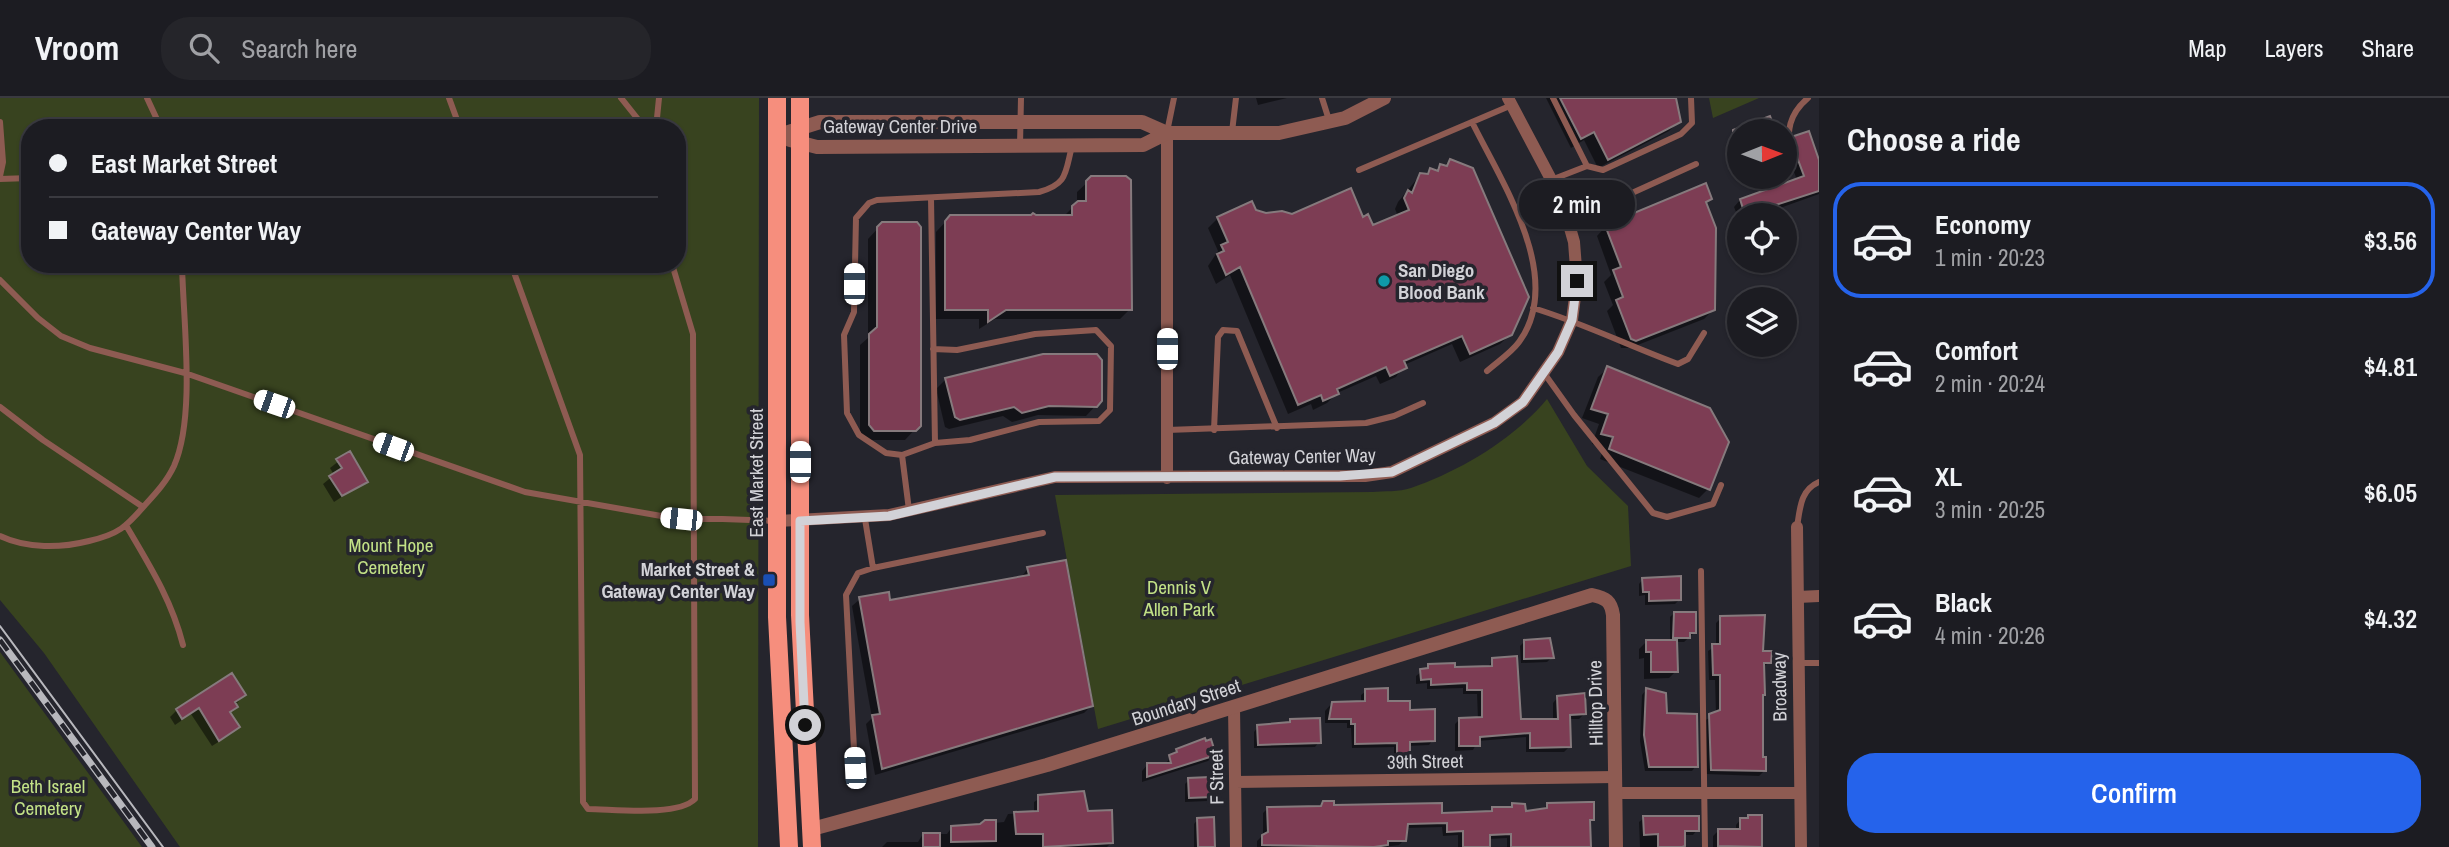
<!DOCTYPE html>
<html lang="en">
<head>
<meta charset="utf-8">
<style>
  body { margin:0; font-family:"Archivo Narrow",sans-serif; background:#25252a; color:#f1f3f6; height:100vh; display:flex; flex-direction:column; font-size:26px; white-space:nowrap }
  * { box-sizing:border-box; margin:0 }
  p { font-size:23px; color:#a0a1a5 }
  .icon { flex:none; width:38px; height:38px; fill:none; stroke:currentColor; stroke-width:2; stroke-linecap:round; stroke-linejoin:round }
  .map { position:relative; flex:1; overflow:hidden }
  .drawer { display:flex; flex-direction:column; background:#1c1c22; width:630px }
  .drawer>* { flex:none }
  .banner { position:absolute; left:21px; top:21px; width:665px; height:154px; border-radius:28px; box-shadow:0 2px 5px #0004,0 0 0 2px #3a3a40; display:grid; align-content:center; height:154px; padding:0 28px; background:#1c1c22 }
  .needle { width:46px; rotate:89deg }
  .tools { position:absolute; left:1727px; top:21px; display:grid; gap:14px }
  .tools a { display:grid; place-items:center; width:70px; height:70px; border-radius:50%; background:#1c1c22; box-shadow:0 2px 5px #0004,0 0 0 2px #3a3a40; font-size:35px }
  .end { position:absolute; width:32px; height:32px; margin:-16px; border:9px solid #d2d2d7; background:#111; box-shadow:0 0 0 4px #111 }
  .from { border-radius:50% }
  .bubble { position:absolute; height:49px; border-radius:24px; background:#1c1c22; box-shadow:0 2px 5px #0004,0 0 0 2px #3a3a40; font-size:23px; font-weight:600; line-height:49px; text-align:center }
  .car { position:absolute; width:21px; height:42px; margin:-21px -10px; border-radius:9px; box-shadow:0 0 5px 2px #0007; background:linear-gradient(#fff 24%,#345 0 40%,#fff 0 76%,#345 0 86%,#fff 0) }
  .banner b { display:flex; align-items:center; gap:24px; height:66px; font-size:26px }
  .banner b+b { border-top:2px solid #3a3a40 }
  .banner i { width:18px; height:18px; background:#f1f3f6 }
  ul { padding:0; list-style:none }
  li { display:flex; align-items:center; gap:21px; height:116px; margin:0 14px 10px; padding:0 14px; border:4px solid transparent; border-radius:28px }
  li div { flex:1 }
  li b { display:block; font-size:26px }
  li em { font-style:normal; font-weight:600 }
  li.selected { border-color:#2563eb }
  li>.icon { width:63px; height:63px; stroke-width:1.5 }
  h2 { padding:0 28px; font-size:32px; line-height:84px }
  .button { display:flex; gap:14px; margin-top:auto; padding:14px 28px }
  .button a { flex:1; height:80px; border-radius:28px; background:#2563eb; color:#fff; font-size:28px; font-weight:600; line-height:80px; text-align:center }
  header { display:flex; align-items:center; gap:42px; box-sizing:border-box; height:98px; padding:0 35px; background:#1c1c22; border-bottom:2px solid #3a3a40 }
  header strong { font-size:33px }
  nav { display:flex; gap:38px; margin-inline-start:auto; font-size:24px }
  .search { width:490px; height:63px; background:#25252a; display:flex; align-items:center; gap:18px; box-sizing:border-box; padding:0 24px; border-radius:28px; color:#a0a1a5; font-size:26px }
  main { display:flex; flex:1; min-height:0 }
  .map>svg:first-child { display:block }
</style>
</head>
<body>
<header>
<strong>Vroom</strong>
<div class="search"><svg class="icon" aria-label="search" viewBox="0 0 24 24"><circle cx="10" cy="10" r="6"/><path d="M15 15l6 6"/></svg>Search here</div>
<nav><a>Map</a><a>Layers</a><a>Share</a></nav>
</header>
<main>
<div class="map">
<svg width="1819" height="749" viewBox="0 0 1819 749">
  <rect width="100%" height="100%" fill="#25252d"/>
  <path fill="#38431f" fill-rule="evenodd" d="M0 0H759L758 749H180L44 555 0 502ZM30 30H677V166H30Z
    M1709 0H1759L1713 20Z
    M1547 301 1587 368 1628 408 1631 468 1098 631 1055 397 1372 394C1384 393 1399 394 1411 390 1460 373 1514 341 1547 301Z
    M0 554 142 749H0Z"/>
  <path fill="#0007" d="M1256 0H1287L1258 7Z
    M1546 0H1674L1679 23 1669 33 1598 70 1584 42 1571 50Z
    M1769 21 1774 33H1740L1739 53 1733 37 1737 32Z
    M1795 40 1819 63V96L1761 117H1740V124L1734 109 1740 102 1797 82 1788 58V47Z
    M1450 63 1511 236 1500 246 1460 264 1452 246 1404 267 1396 279 1380 286 1376 278 1337 295 1327 305 1313 312 1311 306 1288 316 1230 177 1216 186 1208 168 1218 153 1208 130 1218 120 1255 113 1266 117 1362 121 1372 129 1398 118 1395 111 1398 104 1421 76 1424 77 1430 72 1435 74Z
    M1092 80 1130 211 1120 221H995L979 231V221H936V134L950 119H1063L1077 105V94Z
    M1710 101 1705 105 1714 211 1704 221 1630 250H1621L1607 213 1613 207 1604 184 1611 177 1597 138 1606 128Z
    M882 126 919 327 905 342H864L860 338V247L868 240V141Z
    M1608 270 1708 391 1699 400 1600 361 1604 349 1592 346 1599 326 1582 320 1598 279Z
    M946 281 1100 303 1086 318 1038 317 1012 324 1003 318 949 331 945 329 936 291Z
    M349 355 366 383 334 404 323 386 334 377 330 370Z
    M1028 470 1091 608 1084 615 875 677 866 626 872 620 852 508 860 501 889 504 1021 480Z
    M1643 481 1680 501 1675 506 1645 507V497L1639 498V486Z
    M1674 515 1694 535 1684 544H1676V573L1669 580 1644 581V560L1639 561V551L1646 544H1670V519Z
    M1721 520 1770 564 1763 569 1761 661 1764 673 1759 678 1706 676 1704 623 1716 616 1715 582H1709L1708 553 1716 548V525Z
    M1524 544 1552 559 1547 564 1521 565 1520 548Z
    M1492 562 1520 623 1553 622V605L1558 599 1584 616 1579 621H1569V649L1564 654H1526V639L1478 643 1473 652 1455 653V626L1460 621H1478L1477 596H1463V590L1427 591V585L1416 586V578L1429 568 1488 570Z
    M232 577 244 596 229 616 238 629 231 636 212 648 191 616 175 627 170 619 177 612Z
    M1646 592 1696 668 1692 673H1645L1640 643 1642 597Z
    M1366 593 1387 605 1433 642 1429 647 1408 648V658L1404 662H1394V649L1352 650 1351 630H1347V625H1325V613L1332 605H1361V597Z
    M1291 622 1319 644 1315 649 1254 650V634L1258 629 1287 626Z
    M1177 653 1214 657 1208 663 1142 684V673L1148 666 1164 667Z
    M1189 682 1211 699 1207 703 1185 704V686Z
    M1083 695 1087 715 1111 745 1107 749H882L887 744H918L923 736H947L952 729 1004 724 1008 716 1034 715V704L1046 696Z
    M1324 705 1333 709 1441 717 1489 715 1493 711 1509 710 1513 707 1524 715 1543 711 1548 706 1592 721 1589 725 1591 749H1507V740L1488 741V749H1458V737L1443 738 1442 729 1406 730 1404 742 1399 747 1384 749H1257V743L1263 737V715L1268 710H1319Z
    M1761 719V749H1713V738L1718 733H1736V727L1741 721Z
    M1644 720 1697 732 1693 737H1684L1683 749H1640L1639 724Z
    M1198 721 1212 749H1194V726Z"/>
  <path fill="#7d3d54" stroke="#867a7d" stroke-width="2" d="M1560 0H1676L1681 24 1608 62 1594 34 1581 41Z
    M1770 18 1776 33H1733V32Z
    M1809 33 1819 62V93L1745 117 1740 101 1804 78 1794 51V38Z
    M1450 61 1473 70 1529 199 1512 237 1470 256 1462 238 1404 263 1407 270 1390 278 1386 269 1337 291 1339 296 1323 303 1321 297 1298 307 1240 169 1226 177 1217 156 1224 153 1221 147 1228 144 1217 119 1252 103 1256 112 1266 115 1282 113 1292 116 1351 90 1363 119 1368 116 1373 127 1409 112 1404 100 1408 92 1412 95 1420 75 1428 76 1430 70 1438 73 1440 66 1447 68Z
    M1091 78H1126L1131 82 1132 212H1006L988 224V212H945V123L950 117H1031L1033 115 1036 117H1072V108L1078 103H1086V83Z
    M1706 85 1712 101 1706 104 1716 130 1715 212 1636 243 1631 241 1616 202 1623 199 1613 172 1621 169 1605 127Z
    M882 124H917L921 129V328L916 333H874L869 327V236L877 229V129Z
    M1043 256H1097L1102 262V303L1097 309 1049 308 1022 315 1014 309 960 322 955 319 945 280Z
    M1607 268 1710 310 1729 344 1710 392 1609 351 1613 339 1601 336 1608 316 1591 311Z
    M350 353 368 384 342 398 329 378 342 370 336 361Z
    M1066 462 1093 608 882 671 872 617 880 616 859 499 889 494 890 502 1029 477 1027 469Z
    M1681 478V502L1649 503V494H1643L1642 480Z
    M1674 514H1696V535H1690V540H1673Z
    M1765 517 1763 553H1772L1771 565H1764L1765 597H1763V659H1766V673L1711 672 1709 616 1720 612V577H1713L1712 546H1720V518Z
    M1550 540 1554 560 1524 561V542Z
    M1646 542H1677L1678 574H1651V554H1646Z
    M1517 558 1521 621H1558L1557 598 1585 595 1586 616 1570 617 1571 649 1530 650V635L1480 639V648H1459V620L1482 619V592H1467V585L1431 587V581L1421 582 1420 571 1428 570V566L1455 565V569L1492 568V560Z
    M232 575 246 597 235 604 238 609 230 614 240 629 219 643 199 610 182 621 176 611Z
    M1388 590V603H1410V612L1435 611V643L1410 644V658H1397V645L1355 646V626H1351V621H1329L1332 604 1365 603V591Z
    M1646 590 1666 595 1667 615 1697 616 1698 669H1649L1644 637Z
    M1320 620 1321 645 1258 647 1257 627 1290 624V621Z
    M1205 640 1206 643 1211 641 1216 657 1147 679V665H1171L1169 657 1177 654 1176 651Z
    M1210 679 1213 699 1189 700 1188 680Z
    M1084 693 1088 713 1112 712 1113 745 1043 749V736H1016L1014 714 1038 713V697Z
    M1323 703H1334V707L1442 705V715L1492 713V709H1512V705L1525 706 1526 713 1547 710V705L1589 704H1594V722H1590L1591 749H1511V736L1490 737V749H1463V733L1447 734V725L1408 726 1406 743H1388V747L1374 749 1262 747V737L1268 734 1267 709 1321 708Z
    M1748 717H1762V749L1718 748V731H1740V720H1748Z
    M1643 718H1699V733H1685V748L1682 749H1658V736L1644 737Z
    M1214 719 1215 749H1198L1197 720Z
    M985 722H996V743L951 744V728L980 726Z
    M923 735H940V749H923Z"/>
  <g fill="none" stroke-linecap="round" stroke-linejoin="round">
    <path stroke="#8e5b52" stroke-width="6" d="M147 0 161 30
      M449 0 460 30
      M621 0 645 30
      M1322 0 1329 22
      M1553 0 1587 68
      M0 24 3 64 0 78
      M1472 24C1501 83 1566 180 1519 244 1511 255 1497 264 1487 273
      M656 30 659 0
      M1167 34 1174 0
      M1232 34 1236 0
      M1020 47 1021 0
      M1785 58 1788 57C1788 32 1788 17 1808 0
      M1359 72 1512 7
      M0 81 30 80
      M1551 82 1587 68 1603 72 1681 36 1692 25 1691 0
      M1568 124 1696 66
      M511 166 580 357 583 704 588 711C613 711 677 719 695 701L693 236 672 166
      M0 182 38 220 61 238 90 250 185 275 525 394 667 419 776 423
      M1533 210C1583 225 1629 248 1678 266L1688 261 1704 235
      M933 251 957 252 1035 236 1096 232 1111 248 1110 312 1099 323 1039 324 970 342 935 345
      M1544 275 1574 317 1653 415 1667 419 1713 406 1721 387
      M0 309 43 342 143 409
      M1167 332 1366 325 1394 318 1423 305
      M1214 332 1218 239 1223 232 1237 233 1277 330
      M902 357 886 355 859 337 847 315 844 237 854 214 856 120 869 105 877 102 1039 94C1068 86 1065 75 1072 48
      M909 412 902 357 935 345 931 100
      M865 421 873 470 1043 435
      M127 429C150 468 172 503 183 547
      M1797 429C1800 411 1800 392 1819 384
      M0 438C27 451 61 450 89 443 119 436 126 429 145 407 156 395 167 383 174 368 196 318 183 222 182 166
      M1701 473 1705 749
      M1798 565H1819
      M855 670 846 497 858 475 873 470"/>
    <path stroke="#8e5b52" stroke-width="12" d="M1167 35V380
      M778 423 889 417 1055 379 1365 378 1392 374 1494 325 1523 304 1558 254 1572 222 1577 183 1574 144 1562 102 1508 0
      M1797 429 1801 749
      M1798 499 1819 498
      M1234 609 1236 749
      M1235 684 1615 679
      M1615 695H1800"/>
    <path stroke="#8e5b52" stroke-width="14" d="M776 38 820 24H1142L1167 35H1279L1345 20 1384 0
      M790 42 817 49 1143 47 1167 35
      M812 731 1047 667 1592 497C1606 500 1611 503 1613 517L1616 749"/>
    <path stroke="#f68e7d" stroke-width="18" d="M777 0V519L789 749
      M800 0V517L812 749"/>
    <path stroke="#b8b8bd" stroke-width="2" d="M0 528 163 749"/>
    <defs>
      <path id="rail" d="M0 542 152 749"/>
    </defs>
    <use href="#rail" stroke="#b8b8bd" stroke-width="7"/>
    <use href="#rail" stroke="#25252d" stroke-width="4.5" stroke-dasharray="13" stroke-linecap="butt"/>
  </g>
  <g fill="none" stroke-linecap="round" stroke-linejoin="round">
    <path stroke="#d2d2d7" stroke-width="9" d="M805 627 800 524V423L889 418 1055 379 1340 378 1392 374 1494 325 1523 304 1558 254 1572 222 1577 183"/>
  </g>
  <circle fill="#0f9aa8" stroke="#25252d" stroke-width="2.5" cx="1384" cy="183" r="7"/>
  <rect fill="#1a4fb4" stroke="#25252d" stroke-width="2.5" x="762" y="475" width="14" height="14" rx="3.5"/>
  <g text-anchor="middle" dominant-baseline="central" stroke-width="7" stroke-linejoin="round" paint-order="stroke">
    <g font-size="19" fill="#d2d2d7" stroke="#25252d">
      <text x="900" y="28">Gateway Center Drive</text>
      <text transform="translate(1302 358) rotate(-1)">Gateway Center Way</text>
      <text transform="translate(756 375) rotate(-90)">East Market Street</text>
      <text transform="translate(1779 589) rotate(-91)">Broadway</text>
      <text transform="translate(1186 604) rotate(-18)">Boundary Street</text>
      <text transform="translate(1595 605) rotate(-91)">Hilltop Drive</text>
      <text transform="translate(1425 663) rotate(-1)">39th Street</text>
      <text transform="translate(1216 679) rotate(-91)">F Street</text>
    </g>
    <g font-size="19" font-weight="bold" fill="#d2d2d7" stroke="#25252d" text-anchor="start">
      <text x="1398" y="172">San Diego<tspan x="1398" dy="22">Blood Bank</tspan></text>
      <text x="755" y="471" text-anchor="end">Market Street &amp;<tspan x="755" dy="22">Gateway Center Way</tspan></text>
    </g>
    <g font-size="19" fill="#c3e287" stroke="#25252d">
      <text x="391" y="447">Mount Hope<tspan x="391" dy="22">Cemetery</tspan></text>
      <text x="1179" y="489">Dennis V<tspan x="1179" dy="22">Allen Park</tspan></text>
      <text x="48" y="688">Beth Israel<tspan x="48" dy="22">Cemetery</tspan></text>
    </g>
  </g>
</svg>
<div class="tools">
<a><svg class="needle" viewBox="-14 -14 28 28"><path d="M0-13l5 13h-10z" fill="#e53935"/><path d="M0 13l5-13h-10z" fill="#a0a1a5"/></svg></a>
<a><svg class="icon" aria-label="locate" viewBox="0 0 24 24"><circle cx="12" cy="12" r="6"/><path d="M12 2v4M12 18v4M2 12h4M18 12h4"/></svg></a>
<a><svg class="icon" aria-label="layers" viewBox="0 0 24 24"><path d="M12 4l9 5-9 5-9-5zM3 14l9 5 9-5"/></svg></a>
</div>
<i class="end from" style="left:805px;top:627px"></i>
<i class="end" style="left:1577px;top:183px"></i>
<div class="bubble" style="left:1519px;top:82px;width:116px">2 min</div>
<i class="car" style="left:854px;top:186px;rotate:0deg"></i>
<i class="car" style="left:1167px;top:251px;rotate:0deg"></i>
<i class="car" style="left:274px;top:306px;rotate:289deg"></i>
<i class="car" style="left:393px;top:349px;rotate:290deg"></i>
<i class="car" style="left:800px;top:364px;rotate:0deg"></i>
<i class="car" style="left:681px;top:421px;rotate:276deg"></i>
<i class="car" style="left:855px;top:670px;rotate:357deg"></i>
<div class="banner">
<b><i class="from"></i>East Market Street</b>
<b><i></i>Gateway Center Way</b>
</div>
</div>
<section class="drawer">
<h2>Choose a ride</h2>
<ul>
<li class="selected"><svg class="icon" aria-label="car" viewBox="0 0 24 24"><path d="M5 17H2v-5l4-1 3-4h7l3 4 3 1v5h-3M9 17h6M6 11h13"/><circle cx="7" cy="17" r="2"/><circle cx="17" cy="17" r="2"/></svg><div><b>Economy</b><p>1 min · 20:23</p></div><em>$3.56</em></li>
<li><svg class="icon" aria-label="car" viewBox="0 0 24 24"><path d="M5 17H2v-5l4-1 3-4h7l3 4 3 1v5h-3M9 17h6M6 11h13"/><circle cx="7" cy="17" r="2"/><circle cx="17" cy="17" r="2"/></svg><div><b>Comfort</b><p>2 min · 20:24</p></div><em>$4.81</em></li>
<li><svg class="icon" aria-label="car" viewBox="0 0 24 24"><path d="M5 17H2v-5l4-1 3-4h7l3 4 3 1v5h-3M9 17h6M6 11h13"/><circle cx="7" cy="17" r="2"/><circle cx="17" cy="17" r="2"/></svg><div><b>XL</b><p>3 min · 20:25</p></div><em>$6.05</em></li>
<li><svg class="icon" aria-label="car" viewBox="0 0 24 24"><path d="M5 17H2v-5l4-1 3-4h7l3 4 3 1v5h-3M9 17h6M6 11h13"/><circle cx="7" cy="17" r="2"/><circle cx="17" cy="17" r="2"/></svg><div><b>Black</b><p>4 min · 20:26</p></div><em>$4.32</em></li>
</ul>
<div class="button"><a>Confirm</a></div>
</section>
</main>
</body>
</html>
